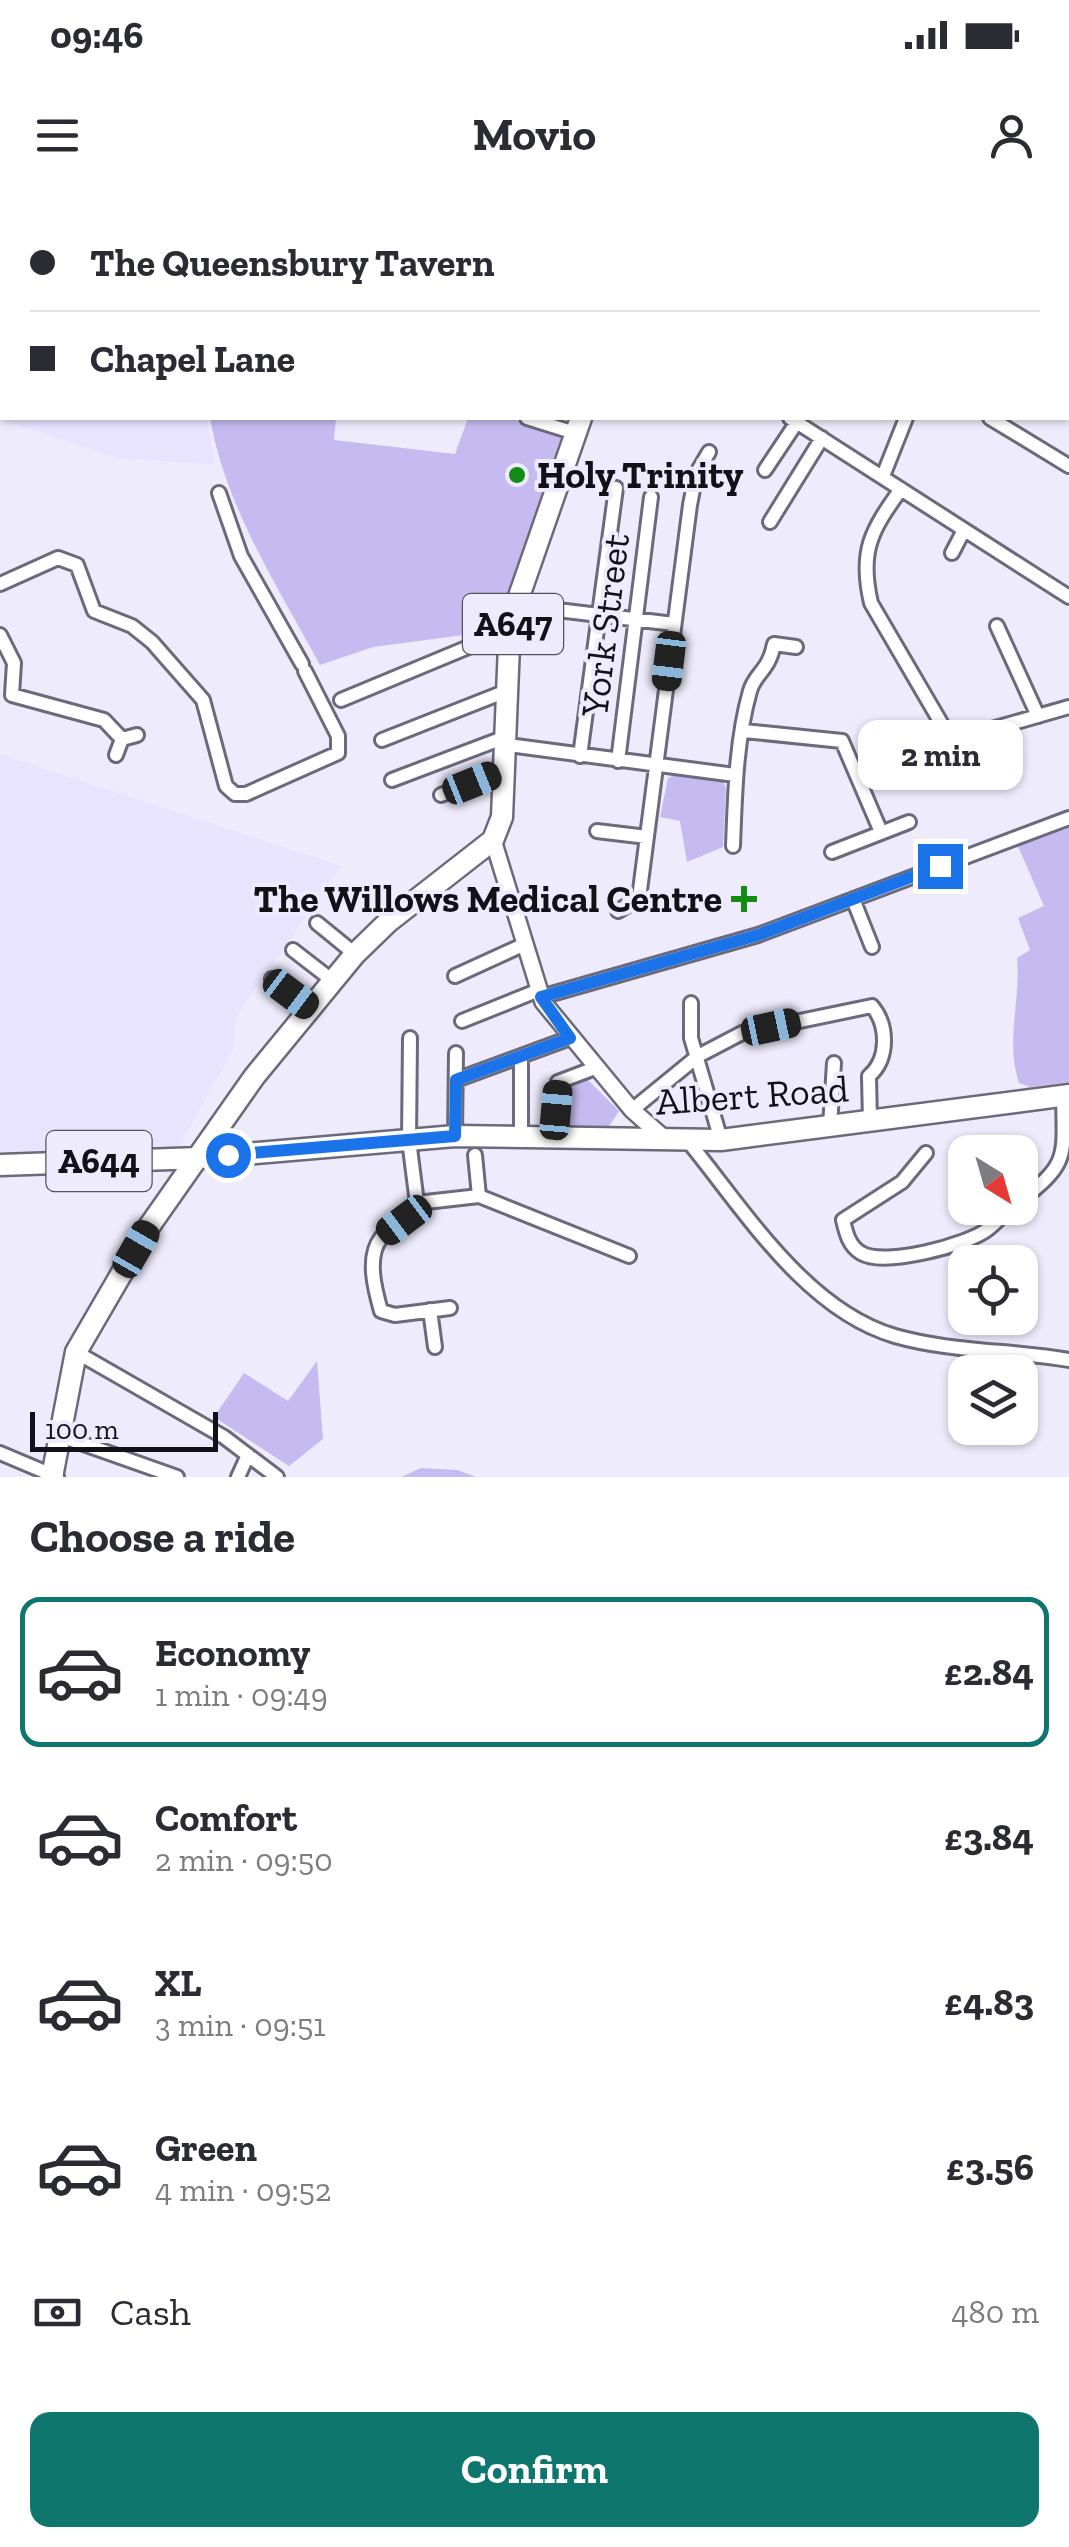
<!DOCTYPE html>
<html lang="en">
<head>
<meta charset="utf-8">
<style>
  body { margin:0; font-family:"Zilla Slab",serif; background:#f2f2f3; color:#2b2b33; height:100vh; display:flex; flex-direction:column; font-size:38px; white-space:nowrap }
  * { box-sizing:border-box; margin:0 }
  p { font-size:32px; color:#7c7c81 }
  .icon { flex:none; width:55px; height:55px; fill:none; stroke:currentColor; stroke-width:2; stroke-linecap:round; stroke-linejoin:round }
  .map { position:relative; height:1277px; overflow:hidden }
  .panel { display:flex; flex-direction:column; background:#fff; flex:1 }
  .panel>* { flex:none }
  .guide { position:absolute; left:0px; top:0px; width:1070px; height:220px; box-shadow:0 2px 8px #0004; display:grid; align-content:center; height:220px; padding:0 30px; background:#fff }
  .needle { width:65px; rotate:143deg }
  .buttons { position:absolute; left:948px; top:935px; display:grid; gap:20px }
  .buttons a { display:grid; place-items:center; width:90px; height:90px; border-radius:20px; background:#fff; box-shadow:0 2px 8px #0004; font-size:50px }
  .scale { position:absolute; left:30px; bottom:25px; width:188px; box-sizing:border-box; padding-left:10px; border:5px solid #121118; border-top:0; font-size:28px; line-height:35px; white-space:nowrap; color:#121118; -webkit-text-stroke:8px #eeecfc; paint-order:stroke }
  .end { position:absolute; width:45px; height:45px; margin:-22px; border:12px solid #1a73e8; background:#fff; box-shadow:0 0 0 5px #fff }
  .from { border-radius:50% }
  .bubble { position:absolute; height:70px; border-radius:20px; background:#fff; box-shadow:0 2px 8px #0004; font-size:32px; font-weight:700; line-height:70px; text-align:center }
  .car { position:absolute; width:30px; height:60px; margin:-30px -15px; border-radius:12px; box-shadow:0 0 8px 2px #0007; background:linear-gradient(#222 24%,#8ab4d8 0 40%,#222 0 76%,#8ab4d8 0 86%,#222 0) }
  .guide b { display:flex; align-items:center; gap:35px; height:95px; font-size:38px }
  .guide b+b { border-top:2px solid #e1e1e2 }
  .guide i { width:25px; height:25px; background:#2b2b33 }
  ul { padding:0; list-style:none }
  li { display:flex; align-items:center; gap:30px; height:150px; margin:0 20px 15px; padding:0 10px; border:5px solid transparent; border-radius:20px }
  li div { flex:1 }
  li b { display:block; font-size:38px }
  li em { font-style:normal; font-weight:700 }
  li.selected { border-color:#0f766e }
  li>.icon { width:90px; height:90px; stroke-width:1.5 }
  h2 { padding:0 30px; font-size:45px; line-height:120px }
  .pay { display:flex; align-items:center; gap:25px; height:110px; padding:0 30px; font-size:38px }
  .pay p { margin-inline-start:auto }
  .primary-button { display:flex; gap:20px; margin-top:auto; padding:20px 30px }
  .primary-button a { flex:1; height:115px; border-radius:20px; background:#0f766e; color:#fff; font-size:40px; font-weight:700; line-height:115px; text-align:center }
  .status { display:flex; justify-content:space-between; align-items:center; height:70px; padding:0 50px; background:#fff; direction:ltr }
  .status svg { height:28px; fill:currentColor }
  header { display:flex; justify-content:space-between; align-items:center; height:130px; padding:0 30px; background:#fff; font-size:45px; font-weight:700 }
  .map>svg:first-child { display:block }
</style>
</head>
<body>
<div class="status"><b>09:46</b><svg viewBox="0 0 49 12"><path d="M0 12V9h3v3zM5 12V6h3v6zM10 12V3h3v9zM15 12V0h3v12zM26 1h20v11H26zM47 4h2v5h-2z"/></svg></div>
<header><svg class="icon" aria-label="menu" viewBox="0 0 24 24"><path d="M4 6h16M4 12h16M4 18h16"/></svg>Movio<svg class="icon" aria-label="person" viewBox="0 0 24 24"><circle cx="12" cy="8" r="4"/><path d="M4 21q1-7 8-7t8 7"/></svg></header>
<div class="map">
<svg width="1069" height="1277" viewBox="0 0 1069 1277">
  <rect width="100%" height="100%" fill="#eeecfc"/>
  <path fill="#e8e4ff" d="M0 0 41 2H2V218H207L215 265 117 258 0 219Z
    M0 554 341 666 236 817 233 850 176 952 0 955Z"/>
  <path fill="#c5bbf0" d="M164 0H355L164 2Z
    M210 218H336L334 240 455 254 468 218H509L562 235 494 431 373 447 320 465C277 385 226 308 210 218Z
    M675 575 723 582 726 588 723 647 687 662 680 621 660 617 668 578Z
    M1069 626V882L1030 887 1019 883C1005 842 1021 800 1017 758L1030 750 1018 718 1044 706 1017 644Z
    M587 879 619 911 606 931 565 926 561 894 572 883Z
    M317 1161 323 1239 289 1266 214 1217 244 1173 288 1201Z
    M421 1268 457 1270 476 1277H401Z"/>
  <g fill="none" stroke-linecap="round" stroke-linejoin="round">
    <defs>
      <path id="minor" d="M609 0 617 2
        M749 0 753 2
        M417 2 418 0
        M901 2 902 0
        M1067 2 1068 0
        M1068 133 1069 134
        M527 218 575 233
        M790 218 1069 397
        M990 218 1069 266
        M765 270 797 222
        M883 276 906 218
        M901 289C871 331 859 351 871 403L944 528 953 536 964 537 1069 507
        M219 293 241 356 302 464
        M770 322 822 238
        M952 353 964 330
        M0 384 58 358 77 365 94 411 132 426 152 442 203 500 226 586 235 594H246L338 553V536L305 471
        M516 405 674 424
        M997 426 1038 516
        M0 435 14 463 12 495 104 520 122 539 116 555
        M341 500 483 441 509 445
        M744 531 842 541 881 632
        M122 539 137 535
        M382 540 509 490
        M508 545 735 575
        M580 556 616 288
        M618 561 651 297
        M392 580 508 536
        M441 595 506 568
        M597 631 647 637
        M733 646C735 595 736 540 750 491 755 473 769 471 774 444L796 447
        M832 652 909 622
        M853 699 872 747
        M618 711 639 698 690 305 696 274 709 252
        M317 723 355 754
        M293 750 333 781
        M455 776 525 744
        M272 779 310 808
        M541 797 758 735 1069 618
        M691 803V838L721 940
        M462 821 539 790
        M410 838 409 940 417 1003C406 1017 392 1025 381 1038 366 1057 375 1090 381 1111L395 1115 450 1108
        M521 856V937
        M456 880 570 838
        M632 910 698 856 742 833 872 806C888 825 889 859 869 876L870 922
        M830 926 834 863
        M455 936 456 853
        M553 937 558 882 595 868
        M687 940C743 1008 805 1110 895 1136 951 1152 1012 1150 1069 1160
        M926 953 902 982 843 1020C846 1033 849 1046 861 1053 884 1067 968 1045 988 1029 996 1023 1003 1014 1011 1008
        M1020 953 1023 954
        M475 955 479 996 629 1056
        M1020 1001C1069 963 1064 958 1063 896
        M417 1003 479 996
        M430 1110 435 1147
        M76 1152 224 1237 277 1277
        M58 1235 177 1277
        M0 1253 57 1277
        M238 1277 248 1255"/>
      <path id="tertiary" d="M493 640 543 802 632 910 664 938"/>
      <path id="primary" d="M660 2 661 0
        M0 965 199 958 455 936 721 940 1069 895
        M52 1277 76 1152 148 1028 254 877 355 754 388 722 493 640 502 617 509 445 516 405 581 218"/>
    </defs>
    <use href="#minor" stroke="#6c697b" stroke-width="18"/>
    <use href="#tertiary" stroke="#6c697b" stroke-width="20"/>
    <use href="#primary" stroke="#6c697b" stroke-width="25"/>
    <use href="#minor" stroke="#fff" stroke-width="12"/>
    <use href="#tertiary" stroke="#fff" stroke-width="15"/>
    <use href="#primary" stroke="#fff" stroke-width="20"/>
  </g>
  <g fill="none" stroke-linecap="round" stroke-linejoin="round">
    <path stroke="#1a73e8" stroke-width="12" d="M228 955 455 936 456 880 570 838 541 797 758 735 940 666"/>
  </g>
  <g fill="#128c15" stroke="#eeecfc" stroke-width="4">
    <circle cx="517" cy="275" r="10"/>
    <path d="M739 684h10v10h10v10h-10v10h-10v-10h-10v-10h10z"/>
  </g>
  <g text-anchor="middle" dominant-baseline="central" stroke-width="8" stroke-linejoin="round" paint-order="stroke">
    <g fill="#eeecfc" stroke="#54535c" stroke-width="2.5">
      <rect x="463" y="394" width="100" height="60" rx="8"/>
      <rect x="46.5" y="931" width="105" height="60" rx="8"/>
    </g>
    <g font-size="35" font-weight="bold" fill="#121118">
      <text x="513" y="424">A647</text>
      <text x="99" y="961">A644</text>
    </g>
    <g font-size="38" font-weight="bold" fill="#121118" stroke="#eeecfc" text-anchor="start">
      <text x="537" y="275">Holy Trinity</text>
      <text x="722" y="699" text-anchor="end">The Willows Medical Centre</text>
    </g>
    <g font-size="38" fill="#121118" stroke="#eeecfc">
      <text transform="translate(605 425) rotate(-83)">York Street</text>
      <text transform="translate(752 895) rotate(-4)">Albert Road</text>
    </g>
  </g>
</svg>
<div class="buttons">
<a><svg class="needle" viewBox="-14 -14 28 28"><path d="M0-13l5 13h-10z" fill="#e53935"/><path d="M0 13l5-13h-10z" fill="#7c7c81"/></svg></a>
<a><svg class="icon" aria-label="locate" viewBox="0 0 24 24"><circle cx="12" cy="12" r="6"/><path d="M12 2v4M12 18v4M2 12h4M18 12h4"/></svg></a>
<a><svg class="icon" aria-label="layers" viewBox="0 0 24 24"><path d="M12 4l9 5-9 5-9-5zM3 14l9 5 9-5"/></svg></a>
</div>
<div class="scale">100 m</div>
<i class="end from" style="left:228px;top:955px"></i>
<i class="end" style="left:940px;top:666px"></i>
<div class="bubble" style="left:858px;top:520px;width:165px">2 min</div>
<i class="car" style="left:669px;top:461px;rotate:187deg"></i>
<i class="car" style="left:472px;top:583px;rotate:68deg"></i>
<i class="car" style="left:291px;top:794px;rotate:127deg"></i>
<i class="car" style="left:771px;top:827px;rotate:78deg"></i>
<i class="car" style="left:556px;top:910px;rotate:5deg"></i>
<i class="car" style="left:404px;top:1020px;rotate:233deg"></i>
<i class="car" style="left:136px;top:1049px;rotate:30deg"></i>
<div class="guide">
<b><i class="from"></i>The Queensbury Tavern</b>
<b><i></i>Chapel Lane</b>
</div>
</div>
<section class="panel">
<h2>Choose a ride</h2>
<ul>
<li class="selected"><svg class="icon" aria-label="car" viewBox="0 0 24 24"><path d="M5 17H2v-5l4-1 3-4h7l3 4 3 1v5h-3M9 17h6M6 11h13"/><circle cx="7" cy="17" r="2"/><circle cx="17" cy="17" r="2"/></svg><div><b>Economy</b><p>1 min · 09:49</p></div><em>£2.84</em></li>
<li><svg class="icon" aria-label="car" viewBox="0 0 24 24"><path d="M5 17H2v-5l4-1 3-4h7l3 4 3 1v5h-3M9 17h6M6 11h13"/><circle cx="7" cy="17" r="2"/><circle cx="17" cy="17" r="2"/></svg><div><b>Comfort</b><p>2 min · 09:50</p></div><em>£3.84</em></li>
<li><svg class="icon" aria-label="car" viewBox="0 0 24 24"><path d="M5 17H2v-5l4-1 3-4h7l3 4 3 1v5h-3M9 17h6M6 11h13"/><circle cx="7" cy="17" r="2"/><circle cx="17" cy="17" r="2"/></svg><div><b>XL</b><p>3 min · 09:51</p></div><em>£4.83</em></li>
<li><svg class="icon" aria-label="car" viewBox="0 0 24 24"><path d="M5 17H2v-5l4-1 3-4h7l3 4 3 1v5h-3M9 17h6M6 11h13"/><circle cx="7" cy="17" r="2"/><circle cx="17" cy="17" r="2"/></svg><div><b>Green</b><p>4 min · 09:52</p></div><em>£3.56</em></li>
</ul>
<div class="pay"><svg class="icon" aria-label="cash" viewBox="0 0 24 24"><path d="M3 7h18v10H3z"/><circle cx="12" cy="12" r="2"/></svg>Cash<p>480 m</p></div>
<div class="primary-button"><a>Confirm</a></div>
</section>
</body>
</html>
